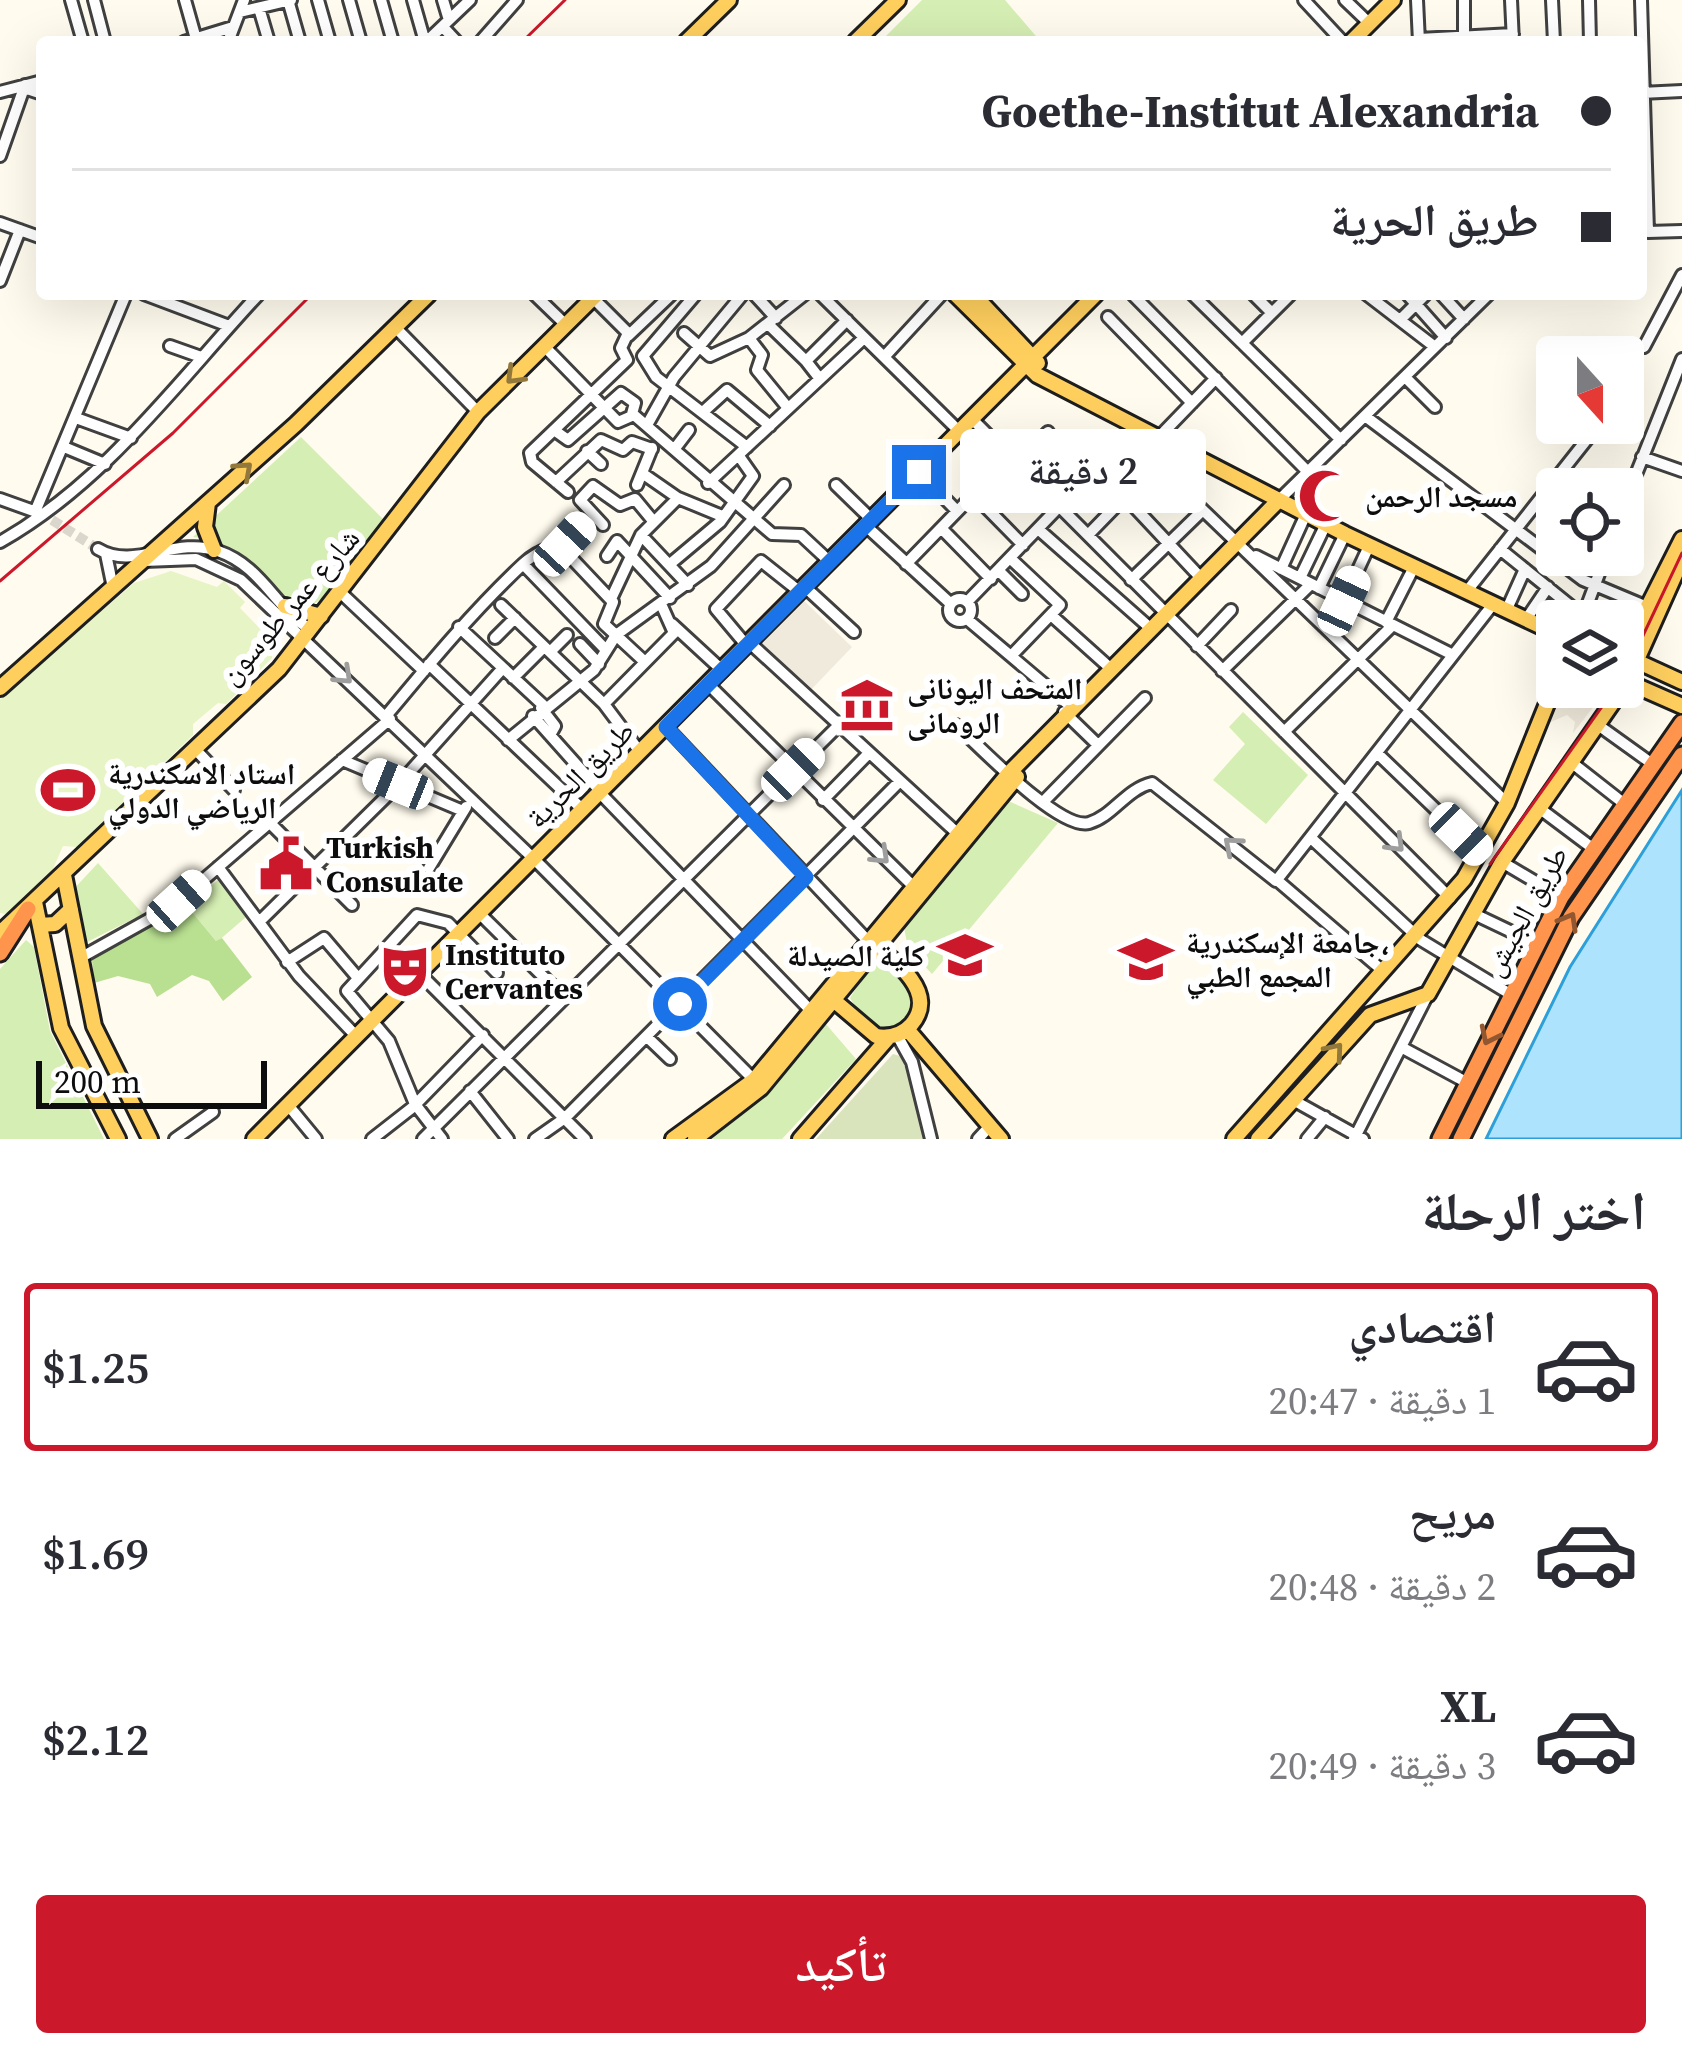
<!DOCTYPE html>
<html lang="ar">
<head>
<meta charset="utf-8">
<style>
  body { margin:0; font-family:"Source Serif 4","Noto Naskh Arabic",serif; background:#f7f7f7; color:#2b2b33; direction:rtl; height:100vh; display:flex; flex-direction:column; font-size:45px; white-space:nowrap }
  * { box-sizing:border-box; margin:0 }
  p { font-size:39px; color:#7c7c81 }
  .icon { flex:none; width:66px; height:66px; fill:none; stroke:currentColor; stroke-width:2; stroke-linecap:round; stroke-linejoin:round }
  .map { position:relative; height:1139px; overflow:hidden; direction:ltr }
  .panel { display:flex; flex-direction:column; background:#fff; flex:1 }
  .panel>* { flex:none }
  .top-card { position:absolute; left:36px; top:36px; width:1611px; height:264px; border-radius:12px; box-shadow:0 12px 48px #0002; direction:rtl; display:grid; align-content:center; height:264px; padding:0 36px; background:#fff }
  .needle { width:78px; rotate:159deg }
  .controls { position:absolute; left:1536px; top:336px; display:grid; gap:24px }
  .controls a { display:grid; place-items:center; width:108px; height:108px; border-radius:12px; background:#fff; box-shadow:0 12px 48px #0002; font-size:60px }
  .scale { position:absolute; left:36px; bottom:30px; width:231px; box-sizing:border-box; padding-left:12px; border:6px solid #0d0d0d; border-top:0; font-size:33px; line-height:42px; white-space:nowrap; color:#0d0d0d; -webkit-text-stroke:9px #fff; paint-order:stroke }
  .end { position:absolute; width:54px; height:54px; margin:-27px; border:15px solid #1a73e8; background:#fff; box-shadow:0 0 0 6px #fff }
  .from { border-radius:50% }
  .bubble { position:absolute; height:84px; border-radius:12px; background:#fff; box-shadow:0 12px 48px #0002; font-size:39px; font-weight:600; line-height:84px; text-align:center; direction:rtl }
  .car { position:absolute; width:36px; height:72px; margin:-36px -18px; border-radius:15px; box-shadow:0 0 9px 3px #0007; background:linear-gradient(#fff 24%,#345 0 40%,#fff 0 76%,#345 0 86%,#fff 0) }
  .top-card b { display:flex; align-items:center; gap:42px; height:114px; font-size:45px }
  .top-card b+b { border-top:3px solid #e1e1e2 }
  .top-card i { width:30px; height:30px; background:#2b2b33 }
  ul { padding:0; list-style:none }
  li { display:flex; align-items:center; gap:36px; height:168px; margin:0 24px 18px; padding:0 12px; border:6px solid transparent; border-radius:12px }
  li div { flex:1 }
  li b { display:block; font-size:45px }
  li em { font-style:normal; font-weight:600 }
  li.on { border-color:#cb182a }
  li>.icon { width:108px; height:108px; stroke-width:1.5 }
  h2 { padding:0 36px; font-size:54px; line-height:144px }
  .button { display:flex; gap:24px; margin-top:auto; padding:24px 36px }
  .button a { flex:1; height:138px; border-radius:12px; background:#cb182a; color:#fff; font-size:48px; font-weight:600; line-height:138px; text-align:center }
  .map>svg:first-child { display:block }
</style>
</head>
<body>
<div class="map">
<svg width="1682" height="1139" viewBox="0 0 1682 1139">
  <rect width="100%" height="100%" fill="#fffbee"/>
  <path fill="#d5eeb3" d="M922 0H1005L1041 42H880Z
    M301 437 383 519 321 599 308 608C263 600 266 545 193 537Z
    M1243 712 1308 775 1266 824 1213 780 1245 744 1229 727Z
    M1006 800 1058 823 932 974 908 948 904 927Z
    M98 863 143 914 83 944 71 892Z
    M220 878 246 917 217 942 187 906Z
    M26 940 34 947 50 1031 104 1139H0V969Z
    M883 959 902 975 913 1006 899 1028C877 1032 861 1017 850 998L873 961Z
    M825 1023 856 1059 782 1139H712L775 1086Z"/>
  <path fill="#b9e091" d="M187 906 216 941 222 938 252 977 223 1001 209 981 192 975 157 997 150 984 118 976 94 983 92 960Z"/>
  <path fill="#d9e4bc" d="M893 1054 907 1058 924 1139H816Z"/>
  <path fill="#e7f4c6" d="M171 571 217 587 224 581 245 602 240 608 271 640 272 658 226 704 218 703 193 724V735L77 847 63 846 52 871 7 914 0 913V699L134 583Z"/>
  <path fill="#f0eadc" d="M799 596 852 647 806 695 754 644Z
    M1561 687 1596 700 1609 687 1573 733 1575 722 1567 715 1546 724Z"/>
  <path fill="#ade3fc" stroke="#2d9fda" stroke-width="3" d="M1682 790V1139H1486L1570 967Z"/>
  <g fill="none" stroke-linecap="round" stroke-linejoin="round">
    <path stroke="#dbd7cc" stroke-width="10" stroke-dasharray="10 5" stroke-linecap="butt" d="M52 520 98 549"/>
    <defs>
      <path id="minor" d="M71 0 83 42
        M94 0 105 42
        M185 0 196 39
        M288 0 300 42
        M318 0 330 42
        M349 0 361 42
        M381 0 393 42
        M413 0 425 42
        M443 0 449 20
        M1304 0 1343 42
        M1345 0 1369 23
        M1417 0 1419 42
        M1464 0V39
        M1511 0 1513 42
        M1552 0 1554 42
        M1589 0 1590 42
        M1641 0 1648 232 1682 231
        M259 8 269 42
        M240 12 291 0
        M443 27 457 42
        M1419 39 1513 34
        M184 42 233 27
        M228 42 244 0
        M426 42 470 0
        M480 42 517 0
        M24 88 42 94
        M0 92 42 81
        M1641 93 1682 91
        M0 156 25 85
        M0 223 42 238
        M0 281 20 230
        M144 294 229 326
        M534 294 565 324
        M696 294 643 356 656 377 747 447
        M754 294 776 318
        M820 294 959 431
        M1132 294 1308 472
        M1192 294 1341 440
        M1253 294 1272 313
        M1366 294 1435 347
        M1407 294 1446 338
        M1441 294 1464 319
        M1108 317 1192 403
        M1400 320 1426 294
        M768 324 806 361
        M395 327 478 412
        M684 333 710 356 749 338 805 294
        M628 336 671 295
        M749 338 762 355 757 370 788 408
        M1242 343 1291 294
        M170 346 201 357
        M544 346 618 422 634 415 772 534 801 535 830 562
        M1644 347 1682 275
        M884 357 942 294
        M1405 377 1435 407
        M820 379 806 361 847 320
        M704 411 727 390 770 426
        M1365 416 1583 580 1645 606
        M76 418 131 438
        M972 419 1450 898
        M647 425 674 377 743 294
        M554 430 568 440 621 393 635 403 632 414
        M1149 434 1153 458 1179 487 1507 803
        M1158 438 1216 378
        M64 447 105 464
        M676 447 689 430
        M587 451 601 464
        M1642 457 1682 471
        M1018 464 1048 432
        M1097 467 1200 577
        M1564 469 1586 489
        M919 472 957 511
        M642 473 678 498 722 516
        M556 482 601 440 623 450 632 442 652 449
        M708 483 864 338
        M637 485 652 448
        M836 485 872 520
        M568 492 532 462 530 453 627 360 621 348 628 333 593 298
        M973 494 1023 545
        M0 499 42 514
        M1279 500 1489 294
        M1623 507 1682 359
        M35 512 126 294
        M603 525 580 500 593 486 620 505 635 499 654 522
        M866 526 951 604
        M941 528 991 579
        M1038 529 1149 627
        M641 535 688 585
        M1088 535 1157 464
        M0 542C106 482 177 382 259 294
        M561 547 613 602 604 624 645 662
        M98 549C134 571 175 536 218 551 262 566 275 608 311 630
        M1500 549 1583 616
        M106 554 113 588
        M607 556 617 541 670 598
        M1256 556 1453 655
        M1011 559 1060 605 1012 655
        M144 561 196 559 241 580 534 859 759 1085
        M523 564 606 650
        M670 564 720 522 753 476 739 456
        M906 564 1010 457
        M1281 569 1306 514
        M999 571 1022 594
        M1300 578 1326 524
        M1131 580 1203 510
        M805 587 854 632
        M1319 588 1345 534
        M1467 591 1600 423
        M340 592 424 671
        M949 610a11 11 0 1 1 22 0a11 11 0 1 1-22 0Z
        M611 599 641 535 678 498
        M1344 600 1369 546
        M967 602 1136 427
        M501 605 604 704 640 752
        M1507 609 1525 569
        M1051 615 1109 667
        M1527 618 1548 587
        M967 619 1070 706
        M1582 619 1606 555
        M1386 622 1414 567
        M672 624 723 671
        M459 627 543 705
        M495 638 515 618
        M750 643 957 833
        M580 644 599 664
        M747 646 716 609 761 561 800 592
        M1197 646 1231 610
        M550 652 567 635
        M429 664 582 809
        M1222 671 1311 584
        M513 678 544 647
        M709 685 914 887
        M604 704 674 633 661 604
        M541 708 555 726 550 735
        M1064 712 1098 745
        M386 716C430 663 473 611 523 564 543 545 561 549 584 524
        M533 716 600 791
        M956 725C979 746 1060 831 1089 823 1113 816 1126 789 1152 783L1276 881 1494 603
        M1598 725 1651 763
        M666 727 869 942
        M1284 732 1393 625
        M508 740 594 670 616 635 711 566 784 485
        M195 749 234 790
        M1377 753 1481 853
        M342 760 463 811
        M1571 762 1622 802
        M599 792 814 1014
        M823 800 869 753
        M1043 802 1145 698
        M1539 808 1591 847
        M269 822 352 905
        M1311 838 1421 940 1510 994
        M1502 862 1561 897
        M218 867 299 976 357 1037
        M429 868 466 807
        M1278 881 1383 971
        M1472 913 1535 943
        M480 914 563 996
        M259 922 399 784 503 668
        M80 958 173 906 390 719
        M287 962 324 938 358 978
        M420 974 585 1139
        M897 1035 912 1062 931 1139
        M647 1037 670 1059
        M1401 1047 1466 1082
        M470 1091 508 1139
        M1293 1100 1363 1139
        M288 1105 316 1139
        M175 1139 213 1112
        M372 1139 413 1107 483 1035
        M423 1139 839 725
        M442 1139 415 1104 389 1041 347 991 417 915 448 923 497 973
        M535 1139 565 1118 900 781
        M978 1139 990 1126
        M1307 1139 1325 1117
        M1354 1139 1428 994"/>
      <path id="major" d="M686 42 729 0
        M855 42 898 0
        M1351 42 1393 0
        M955 294 1037 375 1345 534 1557 634
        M973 294 1038 363
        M208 503 205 527 214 550
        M285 606 321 616
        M1623 656 1682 539
        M1632 659 1682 682
        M1623 680 1682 706
        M0 688 296 424 429 294
        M64 875 94 1026 150 1139
        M35 902 61 1028 118 1139
        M40 925 55 924 71 909
        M0 933 279 669 478 412 597 294
        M830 997 876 1036C889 1038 901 1036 911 1025 940 992 893 959 870 942
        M907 1029 1001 1139
        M254 1139 1096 294
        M673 1139 754 1080 1009 773 1279 500
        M695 1139 761 1088 1017 777
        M800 1139 889 1037
        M1234 1139 1464 879 1507 803 1557 679
        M1258 1139 1370 1015 1428 994 1502 862 1627 682 1682 559"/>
      <path id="highway" d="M0 953 28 909
        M1440 1139 1561 897 1682 723
        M1461 1139 1571 917 1682 755"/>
    </defs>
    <use href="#minor" stroke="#404040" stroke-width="16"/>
    <use href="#major" stroke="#1e1e1e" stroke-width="20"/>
    <use href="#highway" stroke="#1e1e1e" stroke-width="21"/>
    <use href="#minor" stroke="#fff" stroke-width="10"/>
    <use href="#major" stroke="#ffcf5e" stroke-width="14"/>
    <use href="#highway" stroke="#ff944c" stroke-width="15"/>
    <path stroke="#cb182a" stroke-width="3" d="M1623 678 1682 553
      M1490 864 1616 687"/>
    <path stroke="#cb182a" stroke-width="3" d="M522 42 565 0
      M0 581 173 433 312 294"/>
  </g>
  <defs><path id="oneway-chevron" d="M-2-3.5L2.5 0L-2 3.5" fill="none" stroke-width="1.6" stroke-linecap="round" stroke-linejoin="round" transform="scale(3)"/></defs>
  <g stroke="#92783a">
    <use href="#oneway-chevron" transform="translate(514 376) rotate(135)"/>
    <use href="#oneway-chevron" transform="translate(244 470) rotate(-42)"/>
    <use href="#oneway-chevron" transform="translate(1335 1051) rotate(-50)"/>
  </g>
  <g stroke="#9e9e9e">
    <use href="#oneway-chevron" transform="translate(344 676) rotate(43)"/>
    <use href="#oneway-chevron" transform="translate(1396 844) rotate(45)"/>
    <use href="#oneway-chevron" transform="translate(1232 845) rotate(-139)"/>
    <use href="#oneway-chevron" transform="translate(881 856) rotate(44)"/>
  </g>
  <g stroke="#925730">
    <use href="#oneway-chevron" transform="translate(1569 921) rotate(-60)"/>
    <use href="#oneway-chevron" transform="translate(1489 1036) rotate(116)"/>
  </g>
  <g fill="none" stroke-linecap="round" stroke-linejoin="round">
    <path stroke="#1a73e8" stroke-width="15" d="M680 1004 806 877 666 727 919 472"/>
  </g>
  <defs>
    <symbol id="mosque-bare" viewBox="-9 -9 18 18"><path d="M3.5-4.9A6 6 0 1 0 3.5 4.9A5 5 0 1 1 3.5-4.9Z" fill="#cb182a" stroke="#fff" stroke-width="2.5" paint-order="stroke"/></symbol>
    <symbol id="museum-bare" viewBox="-9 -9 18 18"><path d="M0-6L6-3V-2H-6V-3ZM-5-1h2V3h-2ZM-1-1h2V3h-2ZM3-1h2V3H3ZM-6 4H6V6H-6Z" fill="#cb182a" stroke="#fff" stroke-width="2.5" paint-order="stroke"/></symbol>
    <symbol id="stadium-bare" viewBox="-9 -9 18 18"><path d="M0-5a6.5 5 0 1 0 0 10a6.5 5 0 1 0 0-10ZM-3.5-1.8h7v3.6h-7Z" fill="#cb182a" stroke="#fff" stroke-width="2.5" paint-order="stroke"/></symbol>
    <symbol id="civic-bare" viewBox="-9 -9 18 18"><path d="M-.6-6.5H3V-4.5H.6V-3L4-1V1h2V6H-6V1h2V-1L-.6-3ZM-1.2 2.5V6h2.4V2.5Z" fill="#cb182a" stroke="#fff" stroke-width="2.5" paint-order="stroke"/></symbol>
    <symbol id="university-bare" viewBox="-9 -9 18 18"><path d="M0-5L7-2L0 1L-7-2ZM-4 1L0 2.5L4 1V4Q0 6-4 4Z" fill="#cb182a" stroke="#fff" stroke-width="2.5" paint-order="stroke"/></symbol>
    <symbol id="theatre-bare" viewBox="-9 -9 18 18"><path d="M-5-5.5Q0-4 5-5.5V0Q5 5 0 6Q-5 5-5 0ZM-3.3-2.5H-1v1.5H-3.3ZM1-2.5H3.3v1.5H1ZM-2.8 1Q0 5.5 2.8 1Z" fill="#cb182a" stroke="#fff" stroke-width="2.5" paint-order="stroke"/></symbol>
  </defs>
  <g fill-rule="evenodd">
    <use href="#mosque-bare" x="1287" y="458" width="76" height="76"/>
    <use href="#museum-bare" x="829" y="667" width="76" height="76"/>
    <use href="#stadium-bare" x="30" y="752" width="76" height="76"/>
    <use href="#civic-bare" x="248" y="826" width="76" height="76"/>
    <use href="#university-bare" x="927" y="917" width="76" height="76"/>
    <use href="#university-bare" x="1108" y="921" width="76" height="76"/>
    <use href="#theatre-bare" x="367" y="933" width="76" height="76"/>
  </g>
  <g text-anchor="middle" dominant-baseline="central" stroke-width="12" stroke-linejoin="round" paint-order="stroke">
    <g font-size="30" font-weight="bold" fill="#0d0d0d" stroke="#fff" text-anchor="start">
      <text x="1365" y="496">مسجد الرحمن</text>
      <text x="907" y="688">المتحف اليونانى<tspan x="907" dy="34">الرومانى</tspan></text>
      <text x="108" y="773">استاد الاسكندرية<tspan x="108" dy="34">الرياضي الدولي</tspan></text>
      <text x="326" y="847">Turkish<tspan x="326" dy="34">Consulate</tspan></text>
      <text x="1186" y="942">جامعة الإسكندرية،<tspan x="1186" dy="34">المجمع الطبي</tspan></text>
      <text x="445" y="954">Instituto<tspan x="445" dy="34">Cervantes</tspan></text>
      <text x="925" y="955" text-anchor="end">كلية الصيدلة</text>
    </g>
    <g font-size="30" fill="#0d0d0d" stroke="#fff">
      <text transform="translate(289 606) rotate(-49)">شارع عمر طوسون</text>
      <text transform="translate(580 774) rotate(-45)">طريق الحرية</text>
      <text transform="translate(1525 911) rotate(-61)">طريق الجيش</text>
    </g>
  </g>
</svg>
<div class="controls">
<a><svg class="needle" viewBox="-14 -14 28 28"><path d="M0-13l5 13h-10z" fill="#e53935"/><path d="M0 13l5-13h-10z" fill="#7c7c81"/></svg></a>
<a><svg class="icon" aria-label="locate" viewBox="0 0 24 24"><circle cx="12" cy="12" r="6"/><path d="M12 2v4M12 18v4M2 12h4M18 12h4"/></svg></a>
<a><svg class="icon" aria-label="layers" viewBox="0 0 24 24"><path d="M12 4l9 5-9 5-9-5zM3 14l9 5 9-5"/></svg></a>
</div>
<div class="scale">200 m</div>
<i class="end from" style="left:680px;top:1004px"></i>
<i class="end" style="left:919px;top:472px"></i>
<div class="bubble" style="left:960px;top:429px;width:246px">2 دقيقة</div>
<i class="car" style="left:565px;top:544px;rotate:43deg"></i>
<i class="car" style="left:1344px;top:601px;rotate:25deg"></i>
<i class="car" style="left:793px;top:770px;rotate:45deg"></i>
<i class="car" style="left:398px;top:784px;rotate:292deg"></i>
<i class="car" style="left:1461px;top:834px;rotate:134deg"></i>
<i class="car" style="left:179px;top:901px;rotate:48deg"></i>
<div class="top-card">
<b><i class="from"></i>Goethe-Institut Alexandria</b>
<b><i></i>طريق الحرية</b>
</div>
</div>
<section class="panel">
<h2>اختر الرحلة</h2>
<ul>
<li class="on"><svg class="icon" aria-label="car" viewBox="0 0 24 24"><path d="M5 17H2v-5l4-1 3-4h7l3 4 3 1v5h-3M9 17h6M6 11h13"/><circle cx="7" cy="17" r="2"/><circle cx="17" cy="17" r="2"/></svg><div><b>اقتصادي</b><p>1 دقيقة · 20:47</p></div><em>$1.25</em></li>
<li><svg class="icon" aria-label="car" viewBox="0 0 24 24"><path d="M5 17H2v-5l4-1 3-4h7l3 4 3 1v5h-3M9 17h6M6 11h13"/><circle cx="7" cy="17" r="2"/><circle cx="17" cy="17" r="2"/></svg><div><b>مريح</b><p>2 دقيقة · 20:48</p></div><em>$1.69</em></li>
<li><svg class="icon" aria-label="car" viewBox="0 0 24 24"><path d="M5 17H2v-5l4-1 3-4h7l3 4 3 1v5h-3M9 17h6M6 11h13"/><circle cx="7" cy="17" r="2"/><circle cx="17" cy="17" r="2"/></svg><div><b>XL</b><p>3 دقيقة · 20:49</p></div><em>$2.12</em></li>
</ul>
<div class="button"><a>تأكيد</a></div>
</section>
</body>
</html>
